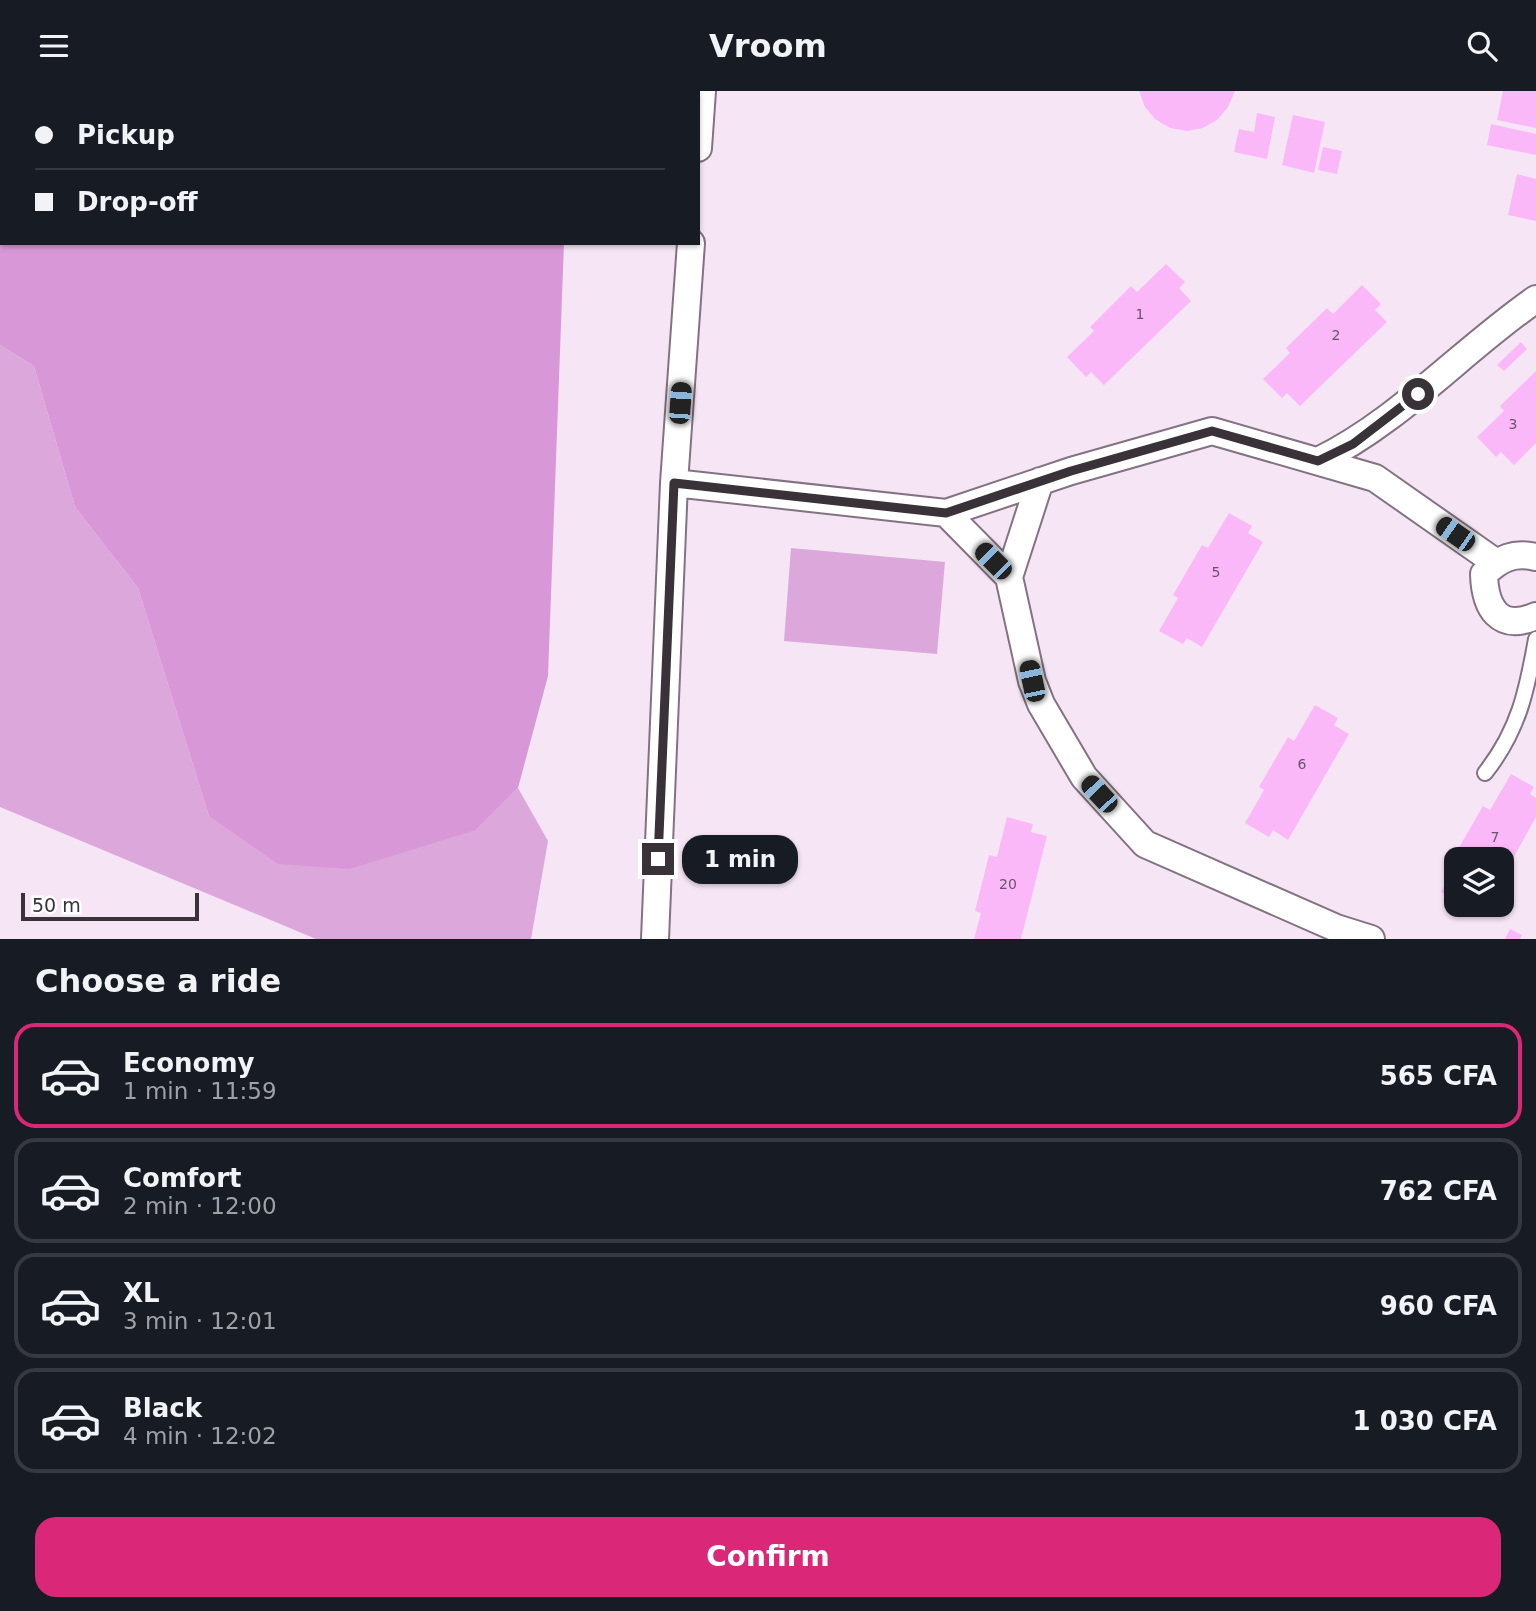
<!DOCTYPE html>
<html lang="en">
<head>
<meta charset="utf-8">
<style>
  body { margin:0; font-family:"DejaVu Sans",sans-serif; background:#20242c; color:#f1f3f6; height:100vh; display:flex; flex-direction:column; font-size:26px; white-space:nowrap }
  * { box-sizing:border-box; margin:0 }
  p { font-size:23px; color:#9ea1a6 }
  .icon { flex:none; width:38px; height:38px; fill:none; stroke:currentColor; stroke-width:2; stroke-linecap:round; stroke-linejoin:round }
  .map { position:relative; height:848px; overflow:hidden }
  .side { display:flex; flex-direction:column; background:#171b24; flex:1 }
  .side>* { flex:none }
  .top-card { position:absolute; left:0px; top:0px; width:700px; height:154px; box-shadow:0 2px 5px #0004; display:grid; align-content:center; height:154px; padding:0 35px; background:#171b24 }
  .controls { position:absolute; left:1444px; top:756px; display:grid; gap:14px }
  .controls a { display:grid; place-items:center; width:70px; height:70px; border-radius:14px; background:#171b24; box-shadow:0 2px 5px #0004; font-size:35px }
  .scale { position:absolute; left:21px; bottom:18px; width:178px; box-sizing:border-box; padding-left:7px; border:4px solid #393238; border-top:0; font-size:19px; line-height:24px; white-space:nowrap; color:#393238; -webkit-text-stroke:5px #fff; paint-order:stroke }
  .end { position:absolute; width:32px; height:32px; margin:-16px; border:9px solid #393238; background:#fff; box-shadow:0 0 0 4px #fff }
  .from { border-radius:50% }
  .bubble { position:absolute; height:49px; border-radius:21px; background:#171b24; box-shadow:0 2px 5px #0004; font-size:23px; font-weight:700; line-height:49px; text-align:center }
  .car { position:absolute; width:21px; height:42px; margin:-21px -10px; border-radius:9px; box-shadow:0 0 5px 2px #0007; background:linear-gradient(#222 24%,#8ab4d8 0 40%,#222 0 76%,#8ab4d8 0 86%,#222 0) }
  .top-card b { display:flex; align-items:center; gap:24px; height:66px; font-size:26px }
  .top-card b+b { border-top:2px solid #363941 }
  .top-card i { width:18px; height:18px; background:#f1f3f6 }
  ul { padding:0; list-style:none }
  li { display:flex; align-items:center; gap:21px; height:105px; margin:0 14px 10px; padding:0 21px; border:4px solid #363941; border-radius:21px }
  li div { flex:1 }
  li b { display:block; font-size:26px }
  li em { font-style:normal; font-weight:700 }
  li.active { border-color:#db2777 }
  li>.icon { width:63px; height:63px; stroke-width:1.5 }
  h2 { padding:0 35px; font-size:32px; line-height:84px }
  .action { display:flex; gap:14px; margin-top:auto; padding:14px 35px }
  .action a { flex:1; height:80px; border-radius:21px; background:#db2777; color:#fff; font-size:28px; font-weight:700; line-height:80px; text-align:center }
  header { display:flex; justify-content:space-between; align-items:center; height:91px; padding:0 35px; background:#171b24; font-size:32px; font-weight:700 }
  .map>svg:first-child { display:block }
</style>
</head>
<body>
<header><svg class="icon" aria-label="menu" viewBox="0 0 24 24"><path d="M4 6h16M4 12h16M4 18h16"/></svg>Vroom<svg class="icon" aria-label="search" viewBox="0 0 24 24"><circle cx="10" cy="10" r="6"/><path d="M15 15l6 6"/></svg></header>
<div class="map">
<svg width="1536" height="848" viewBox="0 0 1536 848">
  <rect width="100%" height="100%" fill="#f6e5f5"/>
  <path fill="#dca8db" d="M0 254 34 275 75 416 138 497 209 725 476 739 518 697 548 750 531 848H316L0 716Z
    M791 457 945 471 937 563 784 550Z"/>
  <path fill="#d898d7" d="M43 0H512L517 2H44Z
    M0 131 2 152H564L548 585 518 697 476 739 350 778 278 773 209 725 138 497 75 416 34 275 0 254Z"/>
  <path fill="#fbb8f9" d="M1139 0H1235L1228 16 1217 29 1203 37 1187 40 1170 37 1155 28 1145 16Z
    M1503 0H1536V37L1497 29Z
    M1257 22 1275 26 1267 68 1234 61 1239 38 1254 41Z
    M1293 24 1325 31 1314 82 1282 74Z
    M1491 33 1536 43V64L1487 54Z
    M1323 56 1342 60 1337 83 1318 79Z
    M1517 83 1536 88V130L1508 124Z
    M1166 173 1185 191 1179 197 1191 210 1104 294 1091 281 1086 286 1067 266 1094 240 1090 236 1131 195 1137 201Z
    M1362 194 1381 213 1375 219 1387 231 1300 315 1287 302 1282 307 1263 288 1290 262 1286 257 1327 217 1333 223Z
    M1521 251 1527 258 1504 280 1497 274Z
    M1536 280V352L1514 374 1501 361 1496 366 1477 346 1504 320 1500 315Z
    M1229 422 1252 435 1248 442 1263 451 1202 556 1187 547 1183 553 1159 540 1178 507 1173 504 1202 454 1208 457Z
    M1315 614 1338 627 1334 634 1349 643 1288 749 1273 739 1269 746 1245 732 1264 699 1259 696 1288 646 1294 650Z
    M1511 683 1534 696 1530 703 1536 707V726L1502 787V768H1460L1454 765 1483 715 1490 719Z
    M1007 726 1033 733 1031 741 1047 745 1021 848H974L981 822 975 820 989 764 997 766Z
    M1456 775V809L1441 801Z
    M1510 838 1522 844 1520 848H1505Z"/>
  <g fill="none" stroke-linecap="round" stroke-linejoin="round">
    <defs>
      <path id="service" d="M1485 682C1519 639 1527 599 1536 548"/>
      <path id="minor" d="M698 57 702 0
        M1318 370C1400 330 1461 260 1536 208
        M1040 390 1009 486 1032 590 1041 613 1084 686 1145 753 1336 837 1371 848
        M674 392 946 422 1071 380 1212 340 1375 387 1495 471
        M946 422 1009 486
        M1536 466C1514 461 1500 467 1484 483 1485 517 1499 541 1536 525
        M655 848 674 392 691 152"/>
    </defs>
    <use href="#service" stroke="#837382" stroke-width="18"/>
    <use href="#minor" stroke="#837382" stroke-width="30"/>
    <use href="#service" stroke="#fff" stroke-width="14"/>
    <use href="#minor" stroke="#fff" stroke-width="26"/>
  </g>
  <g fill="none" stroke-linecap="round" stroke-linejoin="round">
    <path stroke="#393238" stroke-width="9" d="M658 768 674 392 946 422 1071 380 1212 340 1318 370 1353 353 1418 303"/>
  </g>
  <g text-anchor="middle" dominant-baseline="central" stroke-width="5" stroke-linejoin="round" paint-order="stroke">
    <g font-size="14" fill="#6a5468">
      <text x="1140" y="223">1</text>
      <text x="1336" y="244">2</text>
      <text x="1513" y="333">3</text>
      <text x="1216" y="481">5</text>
      <text x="1302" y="673">6</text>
      <text x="1495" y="746">7</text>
      <text x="1008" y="793">20</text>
    </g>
  </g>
</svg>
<div class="controls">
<a><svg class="icon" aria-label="layers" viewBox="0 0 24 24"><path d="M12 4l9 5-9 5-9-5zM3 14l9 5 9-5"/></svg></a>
</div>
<div class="scale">50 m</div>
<i class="end from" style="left:1418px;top:303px"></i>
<i class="end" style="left:658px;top:768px"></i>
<div class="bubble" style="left:682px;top:744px;width:116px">1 min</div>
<i class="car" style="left:680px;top:312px;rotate:4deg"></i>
<i class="car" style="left:1455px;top:443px;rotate:305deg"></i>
<i class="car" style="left:993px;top:470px;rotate:315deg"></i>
<i class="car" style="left:1032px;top:590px;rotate:348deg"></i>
<i class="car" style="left:1099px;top:703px;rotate:317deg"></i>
<div class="top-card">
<b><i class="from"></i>Pickup</b>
<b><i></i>Drop-off</b>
</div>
</div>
<section class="side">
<h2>Choose a ride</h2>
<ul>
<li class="active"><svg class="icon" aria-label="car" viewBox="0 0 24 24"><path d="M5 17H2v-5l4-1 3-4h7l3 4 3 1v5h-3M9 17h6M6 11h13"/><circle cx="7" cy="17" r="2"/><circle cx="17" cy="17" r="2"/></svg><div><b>Economy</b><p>1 min · 11:59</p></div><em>565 CFA</em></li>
<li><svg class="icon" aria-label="car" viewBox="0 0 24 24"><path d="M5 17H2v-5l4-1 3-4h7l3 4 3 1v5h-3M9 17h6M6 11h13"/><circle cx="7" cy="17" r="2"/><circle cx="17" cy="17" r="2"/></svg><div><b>Comfort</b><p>2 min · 12:00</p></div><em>762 CFA</em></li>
<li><svg class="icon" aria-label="car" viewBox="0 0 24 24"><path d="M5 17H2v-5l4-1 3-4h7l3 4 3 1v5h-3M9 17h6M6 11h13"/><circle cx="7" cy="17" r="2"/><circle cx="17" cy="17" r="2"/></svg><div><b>XL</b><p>3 min · 12:01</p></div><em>960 CFA</em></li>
<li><svg class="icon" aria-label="car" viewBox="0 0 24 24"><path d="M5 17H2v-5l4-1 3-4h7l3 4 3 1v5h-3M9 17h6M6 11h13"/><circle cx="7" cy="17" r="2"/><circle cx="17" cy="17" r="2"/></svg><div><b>Black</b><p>4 min · 12:02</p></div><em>1 030 CFA</em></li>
</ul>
<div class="action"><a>Confirm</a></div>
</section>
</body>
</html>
